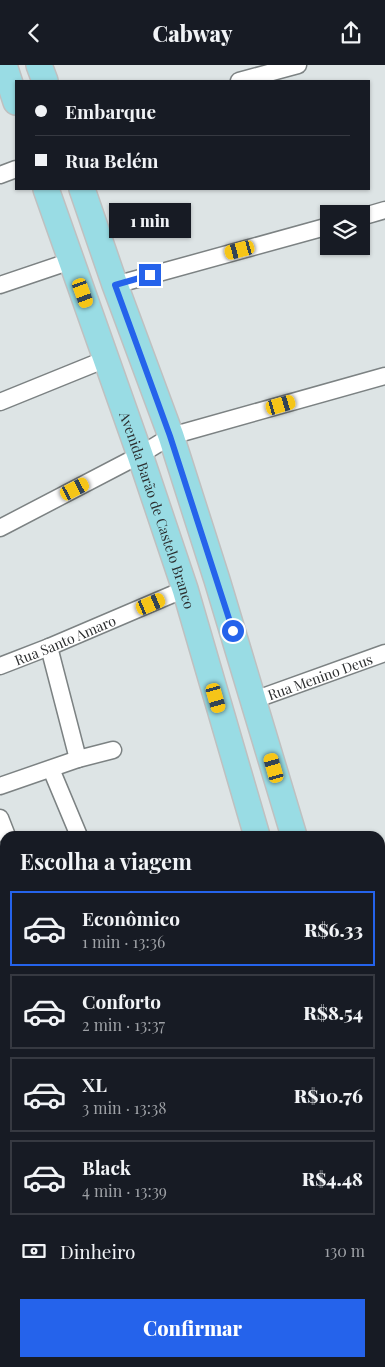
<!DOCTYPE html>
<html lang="pt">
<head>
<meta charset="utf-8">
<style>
  body { margin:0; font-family:"Playfair Display",serif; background:#20242c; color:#f1f3f6; height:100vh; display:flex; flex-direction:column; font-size:19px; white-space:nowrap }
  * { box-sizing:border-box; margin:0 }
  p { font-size:16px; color:#9ea1a6 }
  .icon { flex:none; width:28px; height:28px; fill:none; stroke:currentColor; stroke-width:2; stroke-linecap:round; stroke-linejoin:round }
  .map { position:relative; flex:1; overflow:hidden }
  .sheet { position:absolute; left:0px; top:766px; width:385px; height:536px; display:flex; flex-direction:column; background:#171b24; border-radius:15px 15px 0 0; box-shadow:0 1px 4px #0004 }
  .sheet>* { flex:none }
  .hud { position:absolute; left:15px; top:15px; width:355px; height:110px; border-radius:0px; box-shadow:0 1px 4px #0004; display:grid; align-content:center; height:110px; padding:0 20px; background:#171b24 }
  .controls { position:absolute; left:320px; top:140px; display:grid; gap:10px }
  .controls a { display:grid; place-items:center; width:50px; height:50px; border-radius:0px; background:#171b24; box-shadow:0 1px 4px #0004; font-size:25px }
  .end { position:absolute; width:22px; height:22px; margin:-11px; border:6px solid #2563eb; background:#fff; box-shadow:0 0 0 2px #fff }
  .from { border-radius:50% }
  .bubble { position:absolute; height:35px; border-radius:0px; background:#171b24; box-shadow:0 1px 4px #0004; font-size:16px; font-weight:800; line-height:35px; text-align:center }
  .car { position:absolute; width:15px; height:30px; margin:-15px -8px; border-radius:6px; box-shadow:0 0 4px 1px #0007; background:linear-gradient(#f5c518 24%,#345 0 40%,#f5c518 0 76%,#345 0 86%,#f5c518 0) }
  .hud b { display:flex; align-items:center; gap:18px; height:48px; font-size:19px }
  .hud b+b { border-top:1px solid #363941 }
  .hud i { width:12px; height:12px; background:#f1f3f6 }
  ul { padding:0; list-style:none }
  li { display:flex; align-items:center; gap:15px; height:75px; margin:0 10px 8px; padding:0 10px; border:2px solid #363941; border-radius:0px }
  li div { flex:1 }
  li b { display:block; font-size:19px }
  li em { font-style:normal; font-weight:800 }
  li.selected { border-color:#2563eb }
  li>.icon { width:45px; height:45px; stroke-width:1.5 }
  h2 { padding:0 20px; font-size:22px; line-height:60px }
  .pay { display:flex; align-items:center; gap:12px; height:55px; padding:0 20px; font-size:19px }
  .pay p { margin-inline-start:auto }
  .button { display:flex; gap:10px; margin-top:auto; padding:10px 20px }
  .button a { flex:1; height:58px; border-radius:0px; background:#2563eb; color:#fff; font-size:20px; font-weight:800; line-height:58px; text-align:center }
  header { display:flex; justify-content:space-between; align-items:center; height:65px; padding:0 20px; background:#171b24; font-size:22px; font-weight:800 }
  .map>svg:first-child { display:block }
</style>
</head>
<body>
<header><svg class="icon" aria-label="back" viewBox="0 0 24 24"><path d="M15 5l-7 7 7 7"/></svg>Cabway<svg class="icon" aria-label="share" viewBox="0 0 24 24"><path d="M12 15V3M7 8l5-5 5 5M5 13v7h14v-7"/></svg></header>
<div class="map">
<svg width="385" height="1302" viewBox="0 0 385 1302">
  <rect width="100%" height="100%" fill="#dde4e5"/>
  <path fill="#e8b990" d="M385 779V925L380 910V781Z
    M0 996 5 997V1186L0 1185Z"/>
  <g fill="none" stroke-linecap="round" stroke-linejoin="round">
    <path stroke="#ab7f56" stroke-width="6" d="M380 884 385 881
      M0 1082 5 1079"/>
    <defs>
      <g id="street">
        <path d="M239 16 298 0"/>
        <path d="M0 110 16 104"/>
        <path d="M361 152 385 145"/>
        <path d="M0 220 71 196"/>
        <path d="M115 220 329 161"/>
        <path d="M0 337 106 294"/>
        <path d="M0 463 140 390 171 371 385 311"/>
        <path d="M49 582 78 694"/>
        <path id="s1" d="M0 601 49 582 185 524"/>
        <path id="s2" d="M254 635 385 588"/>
        <path d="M51 704 79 771"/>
        <path d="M0 721 78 694 113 685"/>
        <path d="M0 753 7 771"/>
        <path d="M0 921 5 918"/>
        <path d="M0 1257 5 1254"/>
      </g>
      <g id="primary">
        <path d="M4 0 16 37"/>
        <path d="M39 0 45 16"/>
        <path id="s3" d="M46 124 140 390 185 524 257 771"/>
        <path d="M82 124 115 220 171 371 217 515 294 771"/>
        <path d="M380 1015 385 1028"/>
        <path d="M380 1119 385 1132"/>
      </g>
    </defs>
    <use href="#street" stroke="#7c8283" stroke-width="19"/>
    <use href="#primary" stroke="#bfc0c0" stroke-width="28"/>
    <use href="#street" stroke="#fff" stroke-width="16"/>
    <use href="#primary" stroke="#99dce4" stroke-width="25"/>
  </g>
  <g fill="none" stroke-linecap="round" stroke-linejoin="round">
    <path stroke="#2563eb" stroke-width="6" d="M150 210 115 220 170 371 233 566"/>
  </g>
  <g text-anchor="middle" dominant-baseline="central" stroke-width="4" stroke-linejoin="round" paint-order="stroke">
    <g font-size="14" fill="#2b2d2e" stroke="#eaf1f2">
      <text stroke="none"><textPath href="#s3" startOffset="340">Avenida Barão de Castelo Branco</textPath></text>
      <text stroke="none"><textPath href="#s1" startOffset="70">Rua Santo Amaro</textPath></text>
      <text stroke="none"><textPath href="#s2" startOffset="70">Rua Menino Deus</textPath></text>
    </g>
  </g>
</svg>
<div class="controls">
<a><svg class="icon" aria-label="layers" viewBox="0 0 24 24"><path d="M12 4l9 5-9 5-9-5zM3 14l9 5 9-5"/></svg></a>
</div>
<i class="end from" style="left:233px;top:566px"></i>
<i class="end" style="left:150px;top:210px"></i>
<div class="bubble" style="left:109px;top:138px;width:82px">1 min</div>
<i class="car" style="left:240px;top:185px;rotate:255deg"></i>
<i class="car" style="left:83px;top:228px;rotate:160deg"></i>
<i class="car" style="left:281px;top:340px;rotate:74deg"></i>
<i class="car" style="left:75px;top:424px;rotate:63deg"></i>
<i class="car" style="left:151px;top:539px;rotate:67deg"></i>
<i class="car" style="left:216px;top:633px;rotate:164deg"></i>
<i class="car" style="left:274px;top:703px;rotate:344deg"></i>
<div class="hud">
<b><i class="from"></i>Embarque</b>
<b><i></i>Rua Belém</b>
</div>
<section class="sheet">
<h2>Escolha a viagem</h2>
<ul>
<li class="selected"><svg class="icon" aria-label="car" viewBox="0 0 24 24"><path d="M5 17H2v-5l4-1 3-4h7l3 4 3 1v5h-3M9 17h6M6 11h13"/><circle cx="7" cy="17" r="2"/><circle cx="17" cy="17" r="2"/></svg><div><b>Econômico</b><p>1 min · 13:36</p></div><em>R$6.33</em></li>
<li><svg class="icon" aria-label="car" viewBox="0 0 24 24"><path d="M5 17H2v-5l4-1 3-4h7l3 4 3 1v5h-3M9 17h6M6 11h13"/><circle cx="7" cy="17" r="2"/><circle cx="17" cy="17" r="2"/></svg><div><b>Conforto</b><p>2 min · 13:37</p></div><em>R$8.54</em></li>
<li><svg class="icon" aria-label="car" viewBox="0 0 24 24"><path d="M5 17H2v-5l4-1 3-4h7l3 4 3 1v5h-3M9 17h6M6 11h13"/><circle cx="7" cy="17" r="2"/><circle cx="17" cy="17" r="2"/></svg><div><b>XL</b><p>3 min · 13:38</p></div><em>R$10.76</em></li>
<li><svg class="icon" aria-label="car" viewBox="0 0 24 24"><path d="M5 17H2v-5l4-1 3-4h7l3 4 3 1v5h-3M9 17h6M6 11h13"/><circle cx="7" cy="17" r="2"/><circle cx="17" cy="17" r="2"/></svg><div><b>Black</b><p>4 min · 13:39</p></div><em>R$4.48</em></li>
</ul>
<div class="pay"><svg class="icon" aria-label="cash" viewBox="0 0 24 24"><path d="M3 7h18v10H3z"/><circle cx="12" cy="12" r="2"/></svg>Dinheiro<p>130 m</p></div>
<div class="button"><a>Confirmar</a></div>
</section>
</div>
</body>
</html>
